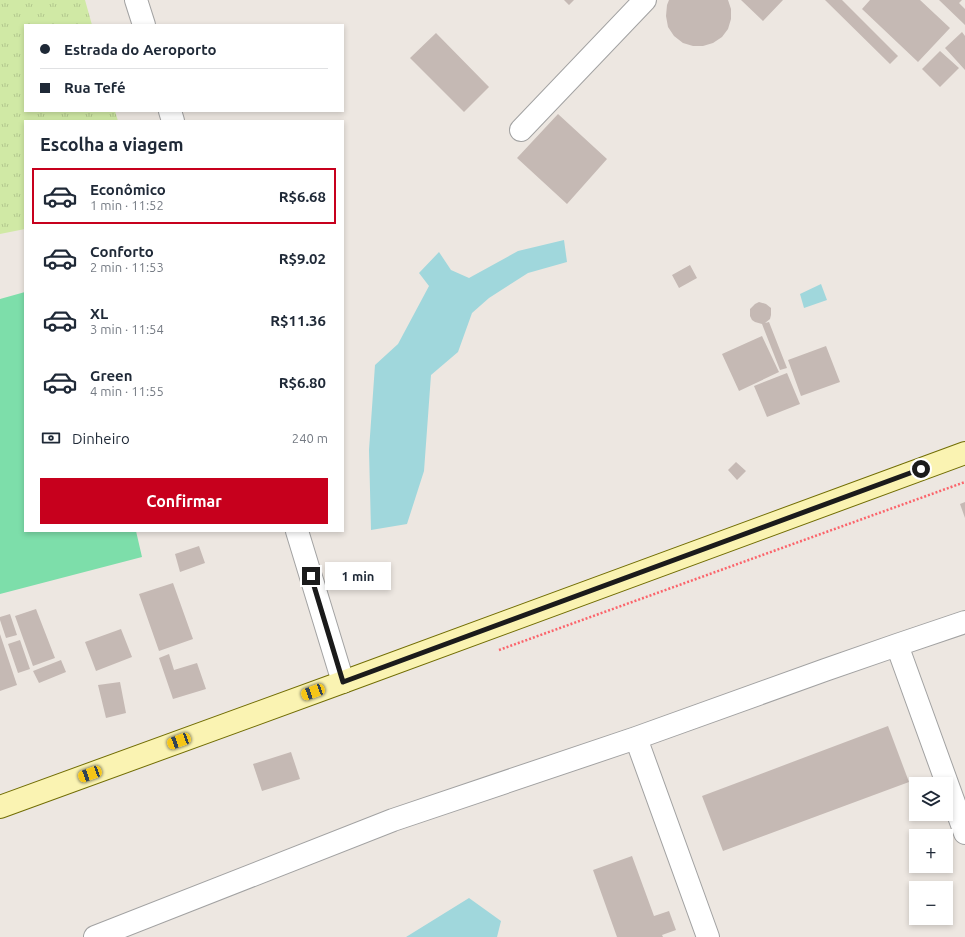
<!DOCTYPE html>
<html lang="pt">
<head>
<meta charset="utf-8">
<style>
  body { margin:0; font-family:Ubuntu,sans-serif; background:#f6f6f7; color:#1f2937; height:100vh; display:flex; flex-direction:column; font-size:15px; white-space:nowrap }
  * { box-sizing:border-box; margin:0 }
  p { font-size:13px; color:#747a83 }
  .icon { flex:none; width:22px; height:22px; fill:none; stroke:currentColor; stroke-width:2; stroke-linecap:round; stroke-linejoin:round }
  .map { position:relative; flex:1; overflow:hidden }
  .side { position:absolute; left:24px; top:120px; width:320px; height:412px; display:flex; flex-direction:column; background:#fff; border-radius:0px; box-shadow:0 2px 6px #0003 }
  .side>* { flex:none }
  .hud { position:absolute; left:24px; top:24px; width:320px; height:88px; border-radius:0px; box-shadow:0 2px 6px #0003; display:grid; align-content:center; height:88px; padding:0 16px; background:#fff }
  .controls { position:absolute; left:909px; top:777px; display:grid; gap:8px }
  .controls a { display:grid; place-items:center; width:44px; height:44px; border-radius:0px; background:#fff; box-shadow:0 2px 6px #0003; font-size:20px }
  .end { position:absolute; width:18px; height:18px; margin:-9px; border:5px solid #1b1b1b; background:#fff; box-shadow:0 0 0 2px #fff }
  .from { border-radius:50% }
  .bubble { position:absolute; height:28px; border-radius:0px; background:#fff; box-shadow:0 2px 6px #0003; font-size:13px; font-weight:600; line-height:28px; text-align:center }
  .car { position:absolute; width:12px; height:24px; margin:-12px -6px; border-radius:5px; box-shadow:0 0 3px 1px #0007; background:linear-gradient(#f5c518 24%,#345 0 40%,#f5c518 0 76%,#345 0 86%,#f5c518 0) }
  .hud b { display:flex; align-items:center; gap:14px; height:38px; font-size:15px }
  .hud b+b { border-top:1px solid #e0e1e3 }
  .hud i { width:10px; height:10px; background:#1f2937 }
  ul { padding:0; list-style:none }
  li { display:flex; align-items:center; gap:12px; height:56px; margin:0 8px 6px; padding:0 8px; border:2px solid transparent; border-radius:0px }
  li div { flex:1 }
  li b { display:block; font-size:15px }
  li em { font-style:normal; font-weight:600 }
  li.active { border-color:#c7001d }
  li>.icon { width:36px; height:36px; stroke-width:1.5 }
  h2 { padding:0 16px; font-size:18px; line-height:48px }
  .pay { display:flex; align-items:center; gap:10px; height:44px; padding:0 16px; font-size:15px }
  .pay p { margin-inline-start:auto }
  .cta { display:flex; gap:8px; margin-top:auto; padding:8px 16px }
  .cta a { flex:1; height:46px; border-radius:0px; background:#c7001d; color:#fff; font-size:16px; font-weight:600; line-height:46px; text-align:center }
  .map>svg:first-child { display:block }
</style>
</head>
<body>
<div class="map">
<svg width="965" height="937" viewBox="0 0 965 937">
  <defs>
    <pattern id="grass-tufts" width="24" height="20" patternUnits="userSpaceOnUse"><rect width="24" height="20" fill="#d0e9a5"/><path d="M3 7l-1-3M5 7V3M7 7l1-3M15 17l-1-3M17 17v-4M19 17l1-3" fill="none" stroke="#b2c78d"/></pattern>
  </defs>
  <rect width="100%" height="100%" fill="#ede7e1"/>
  <path fill="url(#grass-tufts)" d="M0 0H85L92 25H25V111H115L118 121H25V229L0 234Z"/>
  <path fill="#7ddeaa" d="M25 292V531H136L142 557 0 594V299Z"/>
  <path fill="#a0d7dc" d="M564 240 567 262 528 273 489 298 472 313 458 352 431 375 424 471 407 524 371 530 369 450 375 365 398 344 429 286 419 273 439 252 451 270 469 278 518 251Z
    M821 284 827 300 804 308 800 294Z
    M469 898 501 921 497 937H406Z"/>
  <path fill="#c5b9b4" d="M564 0H574L569 5Z
    M669 0H728L731 9V19L728 29 722 37 713 43 703 46H693L683 43 674 36 668 27 666 16 667 5Z
    M741 0H783L763 21Z
    M825 0H842L898 56 890 64Z
    M870 0H920L950 28 918 62 862 9Z
    M939 0H962L959 3 965 9V25Z
    M962 32 965 36V70L945 48Z
    M436 33 489 87 464 112 410 58Z
    M940 51 959 68 940 87 922 69Z
    M558 114 607 159 567 204 517 158Z
    M690 265 697 278 679 288 672 275Z
    M759 302 766 304 771 308V315L770 319 765 323 769 322 787 368 780 370 762 324 755 322 752 320 750 316V309L755 304Z
    M762 336 779 372 739 391 722 354Z
    M826 346 840 382 801 396 788 360Z
    M787 373 800 404 767 417 754 386Z
    M736 462 746 471 737 480 728 470Z
    M965 502V518L960 504Z
    M199 546 205 563 180 572 175 554Z
    M173 583 193 639 159 651 139 594Z
    M36 609 55 658 33 666 15 616Z
    M10 614 17 635 6 638 0 620V617Z
    M121 629 132 657 96 671 85 642Z
    M0 634 17 685 0 691Z
    M20 640 30 669 18 673 8 644Z
    M169 654 174 670 197 663 206 689 173 699 159 658Z
    M61 660 66 672 39 683 33 671Z
    M120 682 126 713 106 718 98 685Z
    M888 726 909 782 723 851 702 796Z
    M291 752 300 779 262 791 253 764Z
    M632 856 654 916 669 911 676 930 662 935 663 937H617L593 870Z"/>
  <g fill="none" stroke-linecap="round" stroke-linejoin="round">
    <defs>
      <path id="street" d="M136 0 144 25
        M170 111 173 121
        M521 130 645 0
        M297 531 343 682
        M897 645 965 833
        M636 738 708 937
        M95 937 393 820 636 738 825 670 897 645 965 622"/>
      <path id="secondary" d="M0 807 343 682 965 453"/>
    </defs>
    <use href="#street" stroke="#a2a2a2" stroke-width="24"/>
    <use href="#secondary" stroke="#716d04" stroke-width="24"/>
    <path stroke="#fb646b" stroke-width="2.5" stroke-dasharray="2 2" stroke-linecap="butt" d="M499 650 965 482"/>
    <use href="#street" stroke="#fff" stroke-width="22"/>
    <use href="#secondary" stroke="#faf3b2" stroke-width="22"/>
  </g>
  <g fill="none" stroke-linecap="round" stroke-linejoin="round">
    <path stroke="#1b1b1b" stroke-width="5" d="M311 576 343 682 921 469"/>
  </g>
</svg>
<div class="controls">
<a><svg class="icon" aria-label="layers" viewBox="0 0 24 24"><path d="M12 4l9 5-9 5-9-5zM3 14l9 5 9-5"/></svg></a>
<a>+</a>
<a>−</a>
</div>
<i class="end from" style="left:921px;top:469px"></i>
<i class="end" style="left:311px;top:576px"></i>
<div class="bubble" style="left:325px;top:562px;width:66px">1 min</div>
<i class="car" style="left:313px;top:692px;rotate:250deg"></i>
<i class="car" style="left:179px;top:741px;rotate:250deg"></i>
<i class="car" style="left:90px;top:774px;rotate:250deg"></i>
<div class="hud">
<b><i class="from"></i>Estrada do Aeroporto</b>
<b><i></i>Rua Tefé</b>
</div>
<section class="side">
<h2>Escolha a viagem</h2>
<ul>
<li class="active"><svg class="icon" aria-label="car" viewBox="0 0 24 24"><path d="M5 17H2v-5l4-1 3-4h7l3 4 3 1v5h-3M9 17h6M6 11h13"/><circle cx="7" cy="17" r="2"/><circle cx="17" cy="17" r="2"/></svg><div><b>Econômico</b><p>1 min · 11:52</p></div><em>R$6.68</em></li>
<li><svg class="icon" aria-label="car" viewBox="0 0 24 24"><path d="M5 17H2v-5l4-1 3-4h7l3 4 3 1v5h-3M9 17h6M6 11h13"/><circle cx="7" cy="17" r="2"/><circle cx="17" cy="17" r="2"/></svg><div><b>Conforto</b><p>2 min · 11:53</p></div><em>R$9.02</em></li>
<li><svg class="icon" aria-label="car" viewBox="0 0 24 24"><path d="M5 17H2v-5l4-1 3-4h7l3 4 3 1v5h-3M9 17h6M6 11h13"/><circle cx="7" cy="17" r="2"/><circle cx="17" cy="17" r="2"/></svg><div><b>XL</b><p>3 min · 11:54</p></div><em>R$11.36</em></li>
<li><svg class="icon" aria-label="car" viewBox="0 0 24 24"><path d="M5 17H2v-5l4-1 3-4h7l3 4 3 1v5h-3M9 17h6M6 11h13"/><circle cx="7" cy="17" r="2"/><circle cx="17" cy="17" r="2"/></svg><div><b>Green</b><p>4 min · 11:55</p></div><em>R$6.80</em></li>
</ul>
<div class="pay"><svg class="icon" aria-label="cash" viewBox="0 0 24 24"><path d="M3 7h18v10H3z"/><circle cx="12" cy="12" r="2"/></svg>Dinheiro<p>240 m</p></div>
<div class="cta"><a>Confirmar</a></div>
</section>
</div>
</body>
</html>
